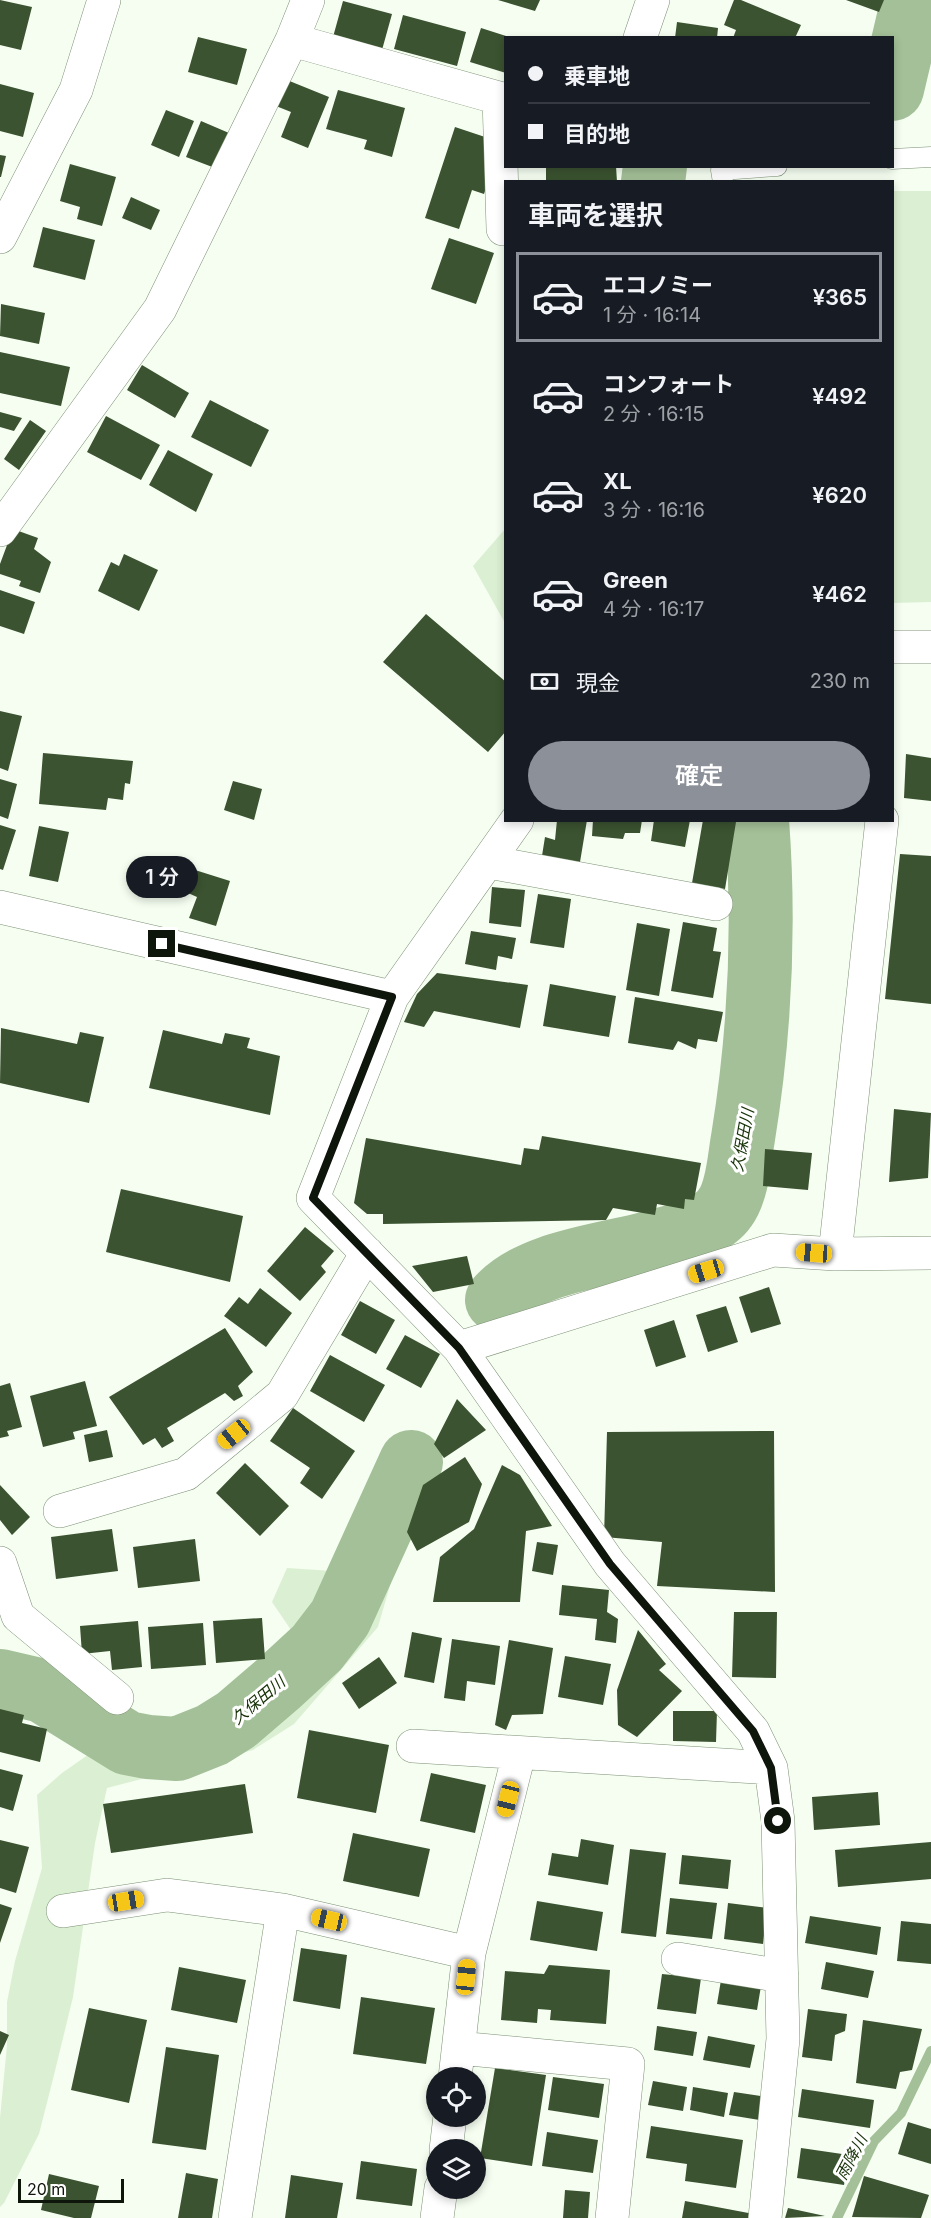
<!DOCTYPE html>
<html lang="ja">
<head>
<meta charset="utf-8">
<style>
  body { margin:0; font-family:Inter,"Noto Sans JP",sans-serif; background:#242831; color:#f1f3f6; height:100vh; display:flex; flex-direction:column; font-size:22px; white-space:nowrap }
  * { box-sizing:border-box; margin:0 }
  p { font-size:20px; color:#9ea1a6 }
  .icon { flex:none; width:33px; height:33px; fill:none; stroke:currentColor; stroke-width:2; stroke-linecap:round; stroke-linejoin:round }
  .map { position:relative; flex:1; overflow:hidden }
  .side { position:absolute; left:504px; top:180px; width:390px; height:642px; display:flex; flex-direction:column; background:#171b24; border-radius:0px; box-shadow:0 3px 9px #0003 }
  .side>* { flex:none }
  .guide { position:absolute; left:504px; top:36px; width:390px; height:132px; border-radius:0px; box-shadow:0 3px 9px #0003; display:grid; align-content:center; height:132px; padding:0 24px; background:#171b24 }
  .controls { position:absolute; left:426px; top:2067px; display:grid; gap:12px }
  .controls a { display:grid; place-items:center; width:60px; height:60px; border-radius:50%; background:#171b24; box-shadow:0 3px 9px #0003; font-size:30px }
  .scale { position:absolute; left:18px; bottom:15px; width:106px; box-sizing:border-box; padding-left:6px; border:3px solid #0e150a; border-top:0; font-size:16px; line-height:21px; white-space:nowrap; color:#0e150a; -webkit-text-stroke:4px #fff; paint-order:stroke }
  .end { position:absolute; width:27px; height:27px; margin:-14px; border:8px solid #0e150a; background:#fff; box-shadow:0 0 0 3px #fff }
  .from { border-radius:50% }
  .bubble { position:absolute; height:42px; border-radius:21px; background:#171b24; box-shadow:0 3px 9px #0003; font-size:20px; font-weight:600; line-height:42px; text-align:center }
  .car { position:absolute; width:18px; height:36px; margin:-18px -9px; border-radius:8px; box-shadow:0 0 4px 2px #0007; background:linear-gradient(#f5c518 24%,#345 0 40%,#f5c518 0 76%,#345 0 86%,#f5c518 0) }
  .guide b { display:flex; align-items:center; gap:21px; height:57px; font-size:22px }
  .guide b+b { border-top:2px solid #363941 }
  .guide i { width:15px; height:15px; background:#f1f3f6 }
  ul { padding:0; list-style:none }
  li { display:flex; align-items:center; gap:18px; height:90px; margin:0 12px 9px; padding:0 12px; border:3px solid transparent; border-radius:0px }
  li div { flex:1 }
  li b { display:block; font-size:22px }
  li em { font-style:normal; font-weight:600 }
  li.current { border-color:#8c9099 }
  li>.icon { width:54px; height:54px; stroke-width:1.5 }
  h2 { padding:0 24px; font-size:27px; line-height:72px }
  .pay { display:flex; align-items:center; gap:15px; height:66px; padding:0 24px; font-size:22px }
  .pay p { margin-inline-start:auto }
  .button { display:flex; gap:12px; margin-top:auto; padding:12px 24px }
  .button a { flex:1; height:69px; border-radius:36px; background:#8c9099; color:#fff; font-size:24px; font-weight:600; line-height:69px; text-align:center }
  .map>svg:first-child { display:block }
</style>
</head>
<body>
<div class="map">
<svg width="931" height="2218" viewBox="0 0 931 2218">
  <rect width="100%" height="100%" fill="#f5fef1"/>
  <path fill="#dbf0d2" d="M931 191V602L893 603V191Z
    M505 529H506L505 623 473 566Z
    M287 1568 393 1575 378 1627 294 1724 253 1750 107 1788 95 1843 73 1997 54 2075 39 2134 4 2203 0 2207V2118L7 2045V2002L15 1961 42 1868 37 1795 62 1773 95 1750 177 1749 212 1735 317 1649 291 1630 272 1602Z"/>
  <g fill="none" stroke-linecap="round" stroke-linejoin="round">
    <path stroke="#a4c098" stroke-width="10" d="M837 2218 874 2141 901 2113 931 2051"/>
    <path stroke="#a4c098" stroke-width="64" d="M892 89 913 0
      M653 182 655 166
      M497 1300C529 1261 609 1255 657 1241 678 1235 712 1227 725 1208 738 1190 739 1160 743 1138 760 1033 765 927 757 820
      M0 1681 43 1691 127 1743 148 1747 177 1749 212 1735 236 1720 278 1684 317 1648 340 1618 411 1462"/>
  </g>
  <path fill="#3b5330" d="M0 0 32 7 21 50 0 45Z
    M498 0H540L535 11Z
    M734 0H741L801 25 795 38H733L736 30 724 25Z
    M846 0H884L879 12Z
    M343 1 392 14 382 50 333 37Z
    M403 15 466 32 457 66 394 49Z
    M677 22 718 28 717 38H675Z
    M481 28 506 36V73L470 62Z
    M198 37 247 49 237 85 188 72Z
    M287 80 329 97 308 148 281 137 291 112 276 106Z
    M0 84 34 93 23 137 0 131Z
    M338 90 405 108 392 157 364 149 367 140 326 129Z
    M166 110 194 121 179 157 151 145Z
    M201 121 229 133 215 168 186 157Z
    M455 127 491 139 496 157 484 194 472 190 459 229 425 218Z
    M0 155 6 156 1 177H0Z
    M70 164 116 177 102 226 77 219 80 207 60 201Z
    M546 166H616L617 182H546Z
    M131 197 160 210 151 230 122 218Z
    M43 227 95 240 85 280 33 267Z
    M449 238 494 253 476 304 431 289Z
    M1 304 45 313 39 344 0 336Z
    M0 352 70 367 61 406 0 393Z
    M142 365 189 393 175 418 127 390Z
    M210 400 269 430 251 467 191 437Z
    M0 412 22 418 14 431 0 427Z
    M106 416 160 445 141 480 87 452Z
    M30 420 46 431 19 470 4 459Z
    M168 450 213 474 196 512 149 485Z
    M13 529 38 538 34 549 51 562 40 593 19 586 21 581 0 574V564Z
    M124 554 158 570 139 611 98 591 111 562 119 566Z
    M0 590 35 602 24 634 0 626Z
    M426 614 506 682V731L488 752 383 662Z
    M0 711 22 716 8 771 0 768Z
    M43 753 133 761 130 784 125 783 123 800 108 798 106 810 39 804Z
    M906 754 931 758V801L904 798Z
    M0 779 17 784 8 819 0 816Z
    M233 781 262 789 254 820 224 810Z
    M557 820H587L579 868 541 862 545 837 555 840Z
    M593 820H642L640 833H625L623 839 592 836Z
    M654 820H690L685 847 651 841Z
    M703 820 736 822 725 889 692 883Z
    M0 825 16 830 3 870 0 869Z
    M39 826 69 832 58 882 29 876Z
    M900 854 931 856V1004L885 999Z
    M195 870 230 881 216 926 189 918 197 897 188 893Z
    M492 887 525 890 521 927 489 923Z
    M538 894 571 899 564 948 530 943Z
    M683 922 717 928 713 951 721 952 713 998 671 991Z
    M637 923 670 929 659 996 626 990Z
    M471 931 516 938 512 959 498 956 496 970 465 964Z
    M437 973 528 985 520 1028 434 1011 424 1027 404 1022 417 994Z
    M550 984 616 996 609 1037 543 1026Z
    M635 997 723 1012 717 1042 698 1039 696 1049 678 1041 673 1050 628 1043Z
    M1 1028 77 1044 80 1032 104 1037 89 1103 0 1083Z
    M163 1030 222 1044 225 1033 250 1038 247 1048 280 1056 270 1115 149 1088Z
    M894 1109 931 1113 928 1178 889 1182Z
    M542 1136 701 1163 694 1200 685 1199 684 1209 657 1204 655 1215 613 1208 606 1220 383 1224V1214H367L354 1203 366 1138 521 1165 524 1148 539 1150Z
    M765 1149 812 1153 808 1190 763 1186Z
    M121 1189 243 1216 230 1282 106 1252Z
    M305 1227 334 1251 321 1266 326 1272 300 1301 267 1271Z
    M467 1256 474 1284 433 1292 412 1266Z
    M769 1287 781 1324 751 1333 739 1297Z
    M260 1288 292 1313 266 1347 224 1316 239 1297 248 1304Z
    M360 1301 395 1320 376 1354 341 1335Z
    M726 1306 738 1342 708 1352 696 1315Z
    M674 1320 686 1357 656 1367 644 1330Z
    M225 1328 253 1372 238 1386 243 1396 234 1401 225 1393 167 1428 174 1441 162 1448 155 1438 143 1445 109 1397Z
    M405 1335 440 1354 421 1388 386 1369Z
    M330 1355 385 1385 364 1422 310 1391Z
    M85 1381 97 1426 73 1432 75 1439 43 1447 30 1396Z
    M10 1383 22 1427 7 1431 9 1436 0 1438V1386Z
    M457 1399 486 1430 444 1458 434 1444Z
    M293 1408 355 1451 322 1499 300 1483 310 1468 270 1441Z
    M107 1430 113 1457 89 1462 84 1435Z
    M774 1431 775 1592 657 1586 662 1542 604 1537 607 1432Z
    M465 1457 482 1484 469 1522 417 1551 407 1532 423 1485Z
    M245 1463 289 1506 260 1536 216 1493Z
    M502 1465 520 1475 552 1526 526 1531 520 1602H433L440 1557 474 1529Z
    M0 1485 30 1517 12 1535 0 1520Z
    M112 1529 118 1571 56 1579 51 1537Z
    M195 1539 200 1581 138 1588 133 1547Z
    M537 1542 558 1545 553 1575 532 1571Z
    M562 1585 609 1590 607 1612 618 1619 616 1643 595 1640 597 1619 559 1615Z
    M734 1612H777L776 1678 732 1677Z
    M262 1618 265 1659 216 1663 213 1621Z
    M138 1621 142 1667 112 1670 110 1651 82 1654 80 1626Z
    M203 1623 206 1665 151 1669 148 1627Z
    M638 1630 666 1664 659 1670 682 1691 637 1737 618 1725 617 1690Z
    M412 1632 442 1638 434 1683 404 1677Z
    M452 1639 500 1646 495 1685 467 1681 465 1701 444 1698Z
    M509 1640 553 1648 543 1714 512 1715 506 1730 495 1725Z
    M565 1656 611 1664 603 1705 558 1697Z
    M379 1657 397 1683 359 1709 342 1683Z
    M0 1709 24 1715 22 1723 47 1729 40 1762 0 1752Z
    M673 1711H717L716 1742 673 1741Z
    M309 1730 389 1745 376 1813 297 1798Z
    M0 1769 23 1775 13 1811 0 1807Z
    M431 1773 486 1785 475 1833 420 1821Z
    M245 1784 253 1833 111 1853 103 1804Z
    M878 1792 880 1825 814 1830 812 1797Z
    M353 1833 430 1849 419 1897 343 1881Z
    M581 1839 614 1845 608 1885 548 1875 552 1853 578 1857Z
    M0 1840 29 1847 16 1893 0 1888Z
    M931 1842V1879L838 1887 835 1850Z
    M630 1849 666 1853 656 1937 621 1933Z
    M682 1855 731 1860 728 1889 679 1884Z
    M670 1898 717 1903 712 1939 666 1934Z
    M537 1901 603 1912 597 1951 530 1940Z
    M728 1903 767 1908 763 1944 724 1939Z
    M0 1904 12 1908 0 1943Z
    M810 1916 881 1927 877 1955 805 1943Z
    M901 1921 931 1924V1964L897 1961Z
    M301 1948 347 1955 340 2009 293 2001Z
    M826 1962 874 1971 868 1998 821 1989Z
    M549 1965 610 1970 606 2024 550 2020 551 2010 538 2009 537 2023 501 2020 505 1971 544 1974Z
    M179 1967 246 1980 237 2023 171 2010Z
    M662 1974 701 1978 696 2014 657 2009Z
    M721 1980 761 1986 757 2010 717 2004Z
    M361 1997 435 2008 426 2064 353 2054Z
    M89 2008 147 2020 129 2103 71 2090Z
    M808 2009 847 2014 845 2031 835 2035 832 2061 802 2057Z
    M863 2020 922 2029 912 2070 900 2072 896 2089 856 2083Z
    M657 2026 697 2032 693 2056 654 2050Z
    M0 2031 9 2035 0 2055Z
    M708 2036 755 2045 750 2068 703 2060Z
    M166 2047 219 2055 206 2150 152 2143Z
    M495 2068 546 2075 532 2166 480 2158Z
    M553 2077 604 2084 599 2118 548 2110Z
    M653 2081 687 2087 683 2111 648 2105Z
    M693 2087 728 2093 724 2117 690 2110Z
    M802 2089 874 2100 870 2128 798 2117Z
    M734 2092 768 2097 765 2121 729 2115Z
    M908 2122 931 2129V2164L898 2154Z
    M651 2126 743 2140 736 2188 685 2181 687 2164 646 2158Z
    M547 2132 598 2140 593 2173 542 2166Z
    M801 2148 849 2155 844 2185 797 2178Z
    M361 2161 417 2169 412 2206 356 2199Z
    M186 2173 218 2179 212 2218H178Z
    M49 2174 99 2186 91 2218H74L41 2210Z
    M291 2175 343 2183 337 2218H285Z
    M864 2176 929 2195 921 2218 852 2217Z
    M565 2190 590 2192 588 2218H563Z
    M685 2201 759 2215 758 2218H682Z
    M788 2208 825 2216 785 2218Z"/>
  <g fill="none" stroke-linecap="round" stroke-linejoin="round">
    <defs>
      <path id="service" d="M892 159 931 157
        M723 182 721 170 777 166"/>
      <path id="minor" d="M308 0 292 40 506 100
        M640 38 653 0
        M499 98 503 229
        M0 237 76 90 104 0
        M0 530 160 309 292 40
        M892 647H931
        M489 862 716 904
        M0 907 392 997 313 1198 459 1348 610 1564 753 1731 771 1768 778 1821 783 2039 765 2218
        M392 997 517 820
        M835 1254 882 820
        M459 1348 773 1250 835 1254 931 1253
        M60 1511 186 1474 282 1395 367 1253
        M0 1563 18 1616 117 1698
        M413 1746 771 1768
        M63 1911 167 1895 283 1910 469 1953
        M678 1959 782 1976
        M459 2048 628 2064 612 2218
        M455 2078 469 1953 519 1754
        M446 2150 450 2116
        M235 2218 283 1910
        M437 2218 441 2188"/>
    </defs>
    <use href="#service" stroke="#7c9074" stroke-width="21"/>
    <use href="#minor" stroke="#7c9074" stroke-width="34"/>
    <use href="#service" stroke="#fff" stroke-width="20"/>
    <use href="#minor" stroke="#fff" stroke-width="33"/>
  </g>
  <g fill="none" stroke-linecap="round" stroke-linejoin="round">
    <path stroke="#0e150a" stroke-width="8" d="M162 944 392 997 313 1198 459 1348 610 1564 753 1731 771 1768 778 1821"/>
  </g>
  <g text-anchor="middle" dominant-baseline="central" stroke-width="6" stroke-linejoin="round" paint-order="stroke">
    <g font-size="16" font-style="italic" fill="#163106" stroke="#fff">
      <text transform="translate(742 1140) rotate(-80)">久保田川</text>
      <text transform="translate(258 1700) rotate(-40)">久保田川</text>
      <text transform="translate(851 2157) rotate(-62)">雨降川</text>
    </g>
  </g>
</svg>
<div class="controls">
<a><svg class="icon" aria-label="locate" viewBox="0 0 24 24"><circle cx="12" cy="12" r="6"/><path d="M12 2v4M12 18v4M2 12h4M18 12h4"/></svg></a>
<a><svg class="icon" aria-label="layers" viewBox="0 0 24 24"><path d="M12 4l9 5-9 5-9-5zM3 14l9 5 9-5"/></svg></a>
</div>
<div class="scale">20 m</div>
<i class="end from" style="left:778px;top:1821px"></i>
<i class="end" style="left:162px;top:944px"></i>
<div class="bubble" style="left:126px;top:856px;width:72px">1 分</div>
<i class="car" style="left:814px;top:1253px;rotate:274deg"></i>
<i class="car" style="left:706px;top:1271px;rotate:253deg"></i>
<i class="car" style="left:234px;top:1434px;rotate:231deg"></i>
<i class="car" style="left:508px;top:1799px;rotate:194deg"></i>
<i class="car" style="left:126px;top:1901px;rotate:81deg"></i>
<i class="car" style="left:329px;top:1920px;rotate:283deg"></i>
<i class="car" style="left:466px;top:1977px;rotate:6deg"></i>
<div class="guide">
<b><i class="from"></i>乗車地</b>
<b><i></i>目的地</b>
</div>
<section class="side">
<h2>車両を選択</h2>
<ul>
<li class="current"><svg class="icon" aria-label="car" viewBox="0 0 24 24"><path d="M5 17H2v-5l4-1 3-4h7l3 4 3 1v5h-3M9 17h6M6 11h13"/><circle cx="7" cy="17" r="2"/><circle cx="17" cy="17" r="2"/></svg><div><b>エコノミー</b><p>1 分 · 16:14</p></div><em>¥365</em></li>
<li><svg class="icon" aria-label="car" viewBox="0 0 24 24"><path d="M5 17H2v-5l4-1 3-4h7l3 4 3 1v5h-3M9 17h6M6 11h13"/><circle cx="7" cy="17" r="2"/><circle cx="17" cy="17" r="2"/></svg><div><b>コンフォート</b><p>2 分 · 16:15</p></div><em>¥492</em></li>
<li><svg class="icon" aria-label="car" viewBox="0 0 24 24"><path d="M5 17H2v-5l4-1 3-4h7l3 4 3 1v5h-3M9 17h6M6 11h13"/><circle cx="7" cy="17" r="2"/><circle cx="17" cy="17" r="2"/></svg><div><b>XL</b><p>3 分 · 16:16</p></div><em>¥620</em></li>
<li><svg class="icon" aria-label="car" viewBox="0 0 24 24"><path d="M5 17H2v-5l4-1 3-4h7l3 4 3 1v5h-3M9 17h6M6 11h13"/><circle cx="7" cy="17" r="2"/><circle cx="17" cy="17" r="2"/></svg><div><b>Green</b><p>4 分 · 16:17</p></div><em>¥462</em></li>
</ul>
<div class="pay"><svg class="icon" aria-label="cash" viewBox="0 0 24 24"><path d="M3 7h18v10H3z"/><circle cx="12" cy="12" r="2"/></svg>現金<p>230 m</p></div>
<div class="button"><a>確定</a></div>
</section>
</div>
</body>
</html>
